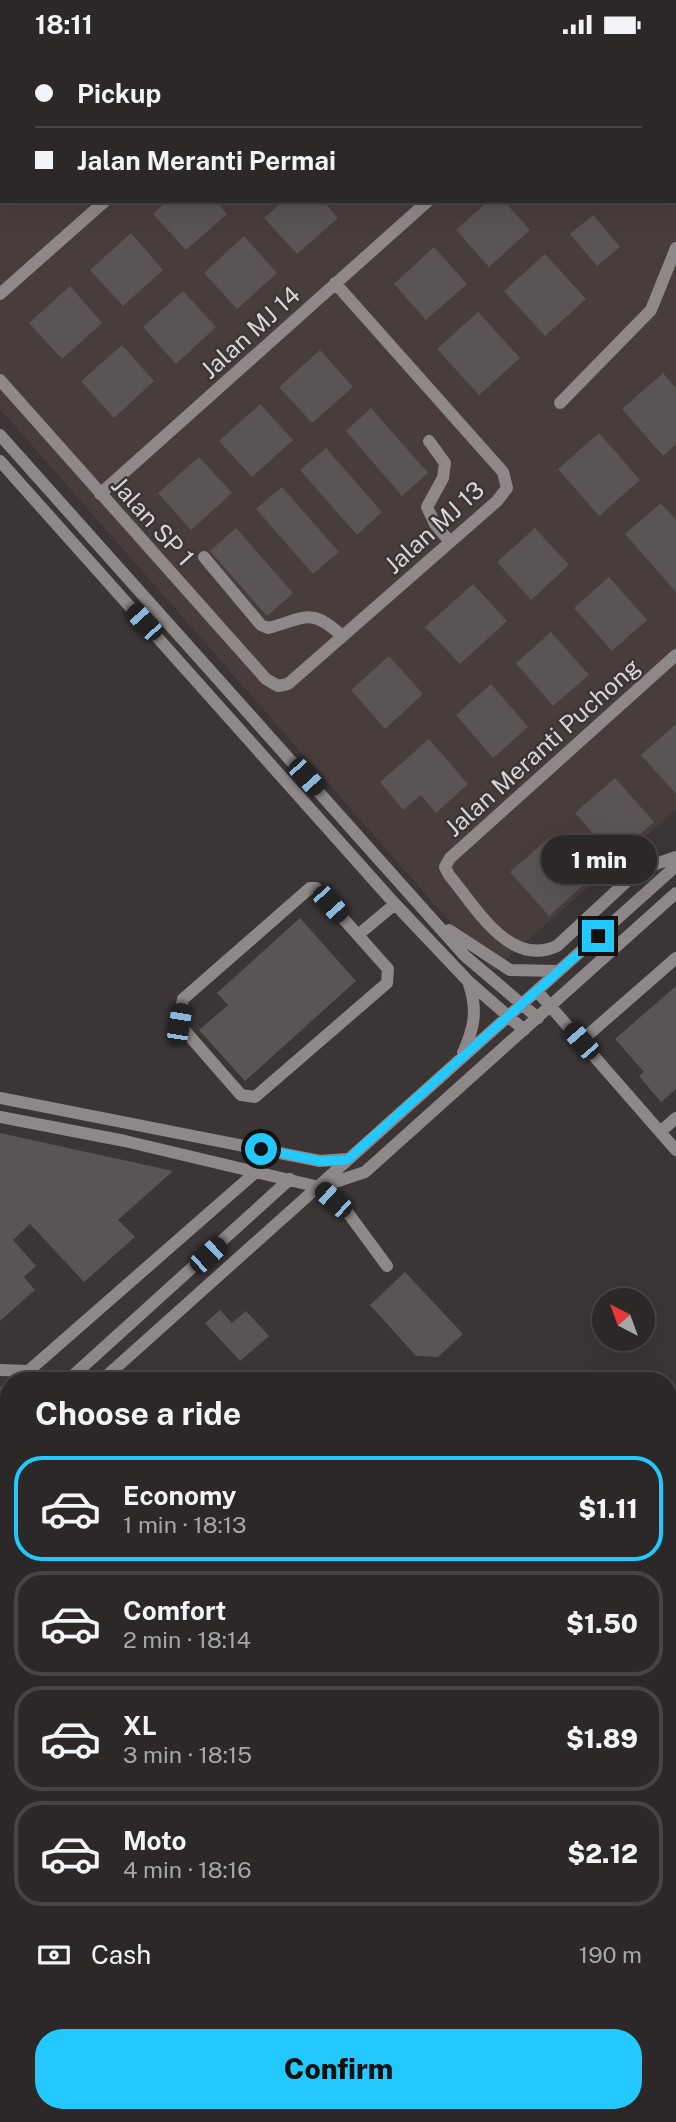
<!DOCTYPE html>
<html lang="en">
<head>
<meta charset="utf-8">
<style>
  body { margin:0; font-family:"Public Sans",sans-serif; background:#383434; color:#f1f3f6; height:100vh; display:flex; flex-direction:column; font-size:26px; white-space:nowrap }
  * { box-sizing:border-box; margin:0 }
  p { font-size:23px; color:#a6a6a8 }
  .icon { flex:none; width:38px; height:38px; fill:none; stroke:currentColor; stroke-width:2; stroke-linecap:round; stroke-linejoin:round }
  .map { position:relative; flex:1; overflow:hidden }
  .panel { position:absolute; left:0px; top:1323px; width:677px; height:751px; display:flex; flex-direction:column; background:#2c2828; border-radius:28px 28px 0 0; box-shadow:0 7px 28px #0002,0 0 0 2px #484445 }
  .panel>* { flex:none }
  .top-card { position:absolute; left:0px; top:0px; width:677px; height:154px; box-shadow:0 7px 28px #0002,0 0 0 2px #484445; display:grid; align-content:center; height:154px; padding:0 35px; background:#2c2828 }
  .needle { width:46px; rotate:319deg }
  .controls { position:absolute; left:592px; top:1239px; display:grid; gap:14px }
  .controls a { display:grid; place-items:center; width:63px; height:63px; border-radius:50%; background:#2c2828; box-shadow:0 7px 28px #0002,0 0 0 2px #484445; font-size:35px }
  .end { position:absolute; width:32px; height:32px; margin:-16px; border:9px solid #23c9fe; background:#111; box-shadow:0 0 0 4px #111 }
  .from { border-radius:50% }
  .bubble { position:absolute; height:49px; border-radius:24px; background:#2c2828; box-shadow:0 7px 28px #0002,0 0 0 2px #484445; font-size:23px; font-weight:800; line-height:49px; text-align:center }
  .car { position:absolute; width:21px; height:42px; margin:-21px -10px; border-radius:9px; box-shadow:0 0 5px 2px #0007; background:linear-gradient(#222 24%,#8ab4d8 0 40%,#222 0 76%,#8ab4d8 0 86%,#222 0) }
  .top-card b { display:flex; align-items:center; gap:24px; height:66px; font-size:26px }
  .top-card b+b { border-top:2px solid #484445 }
  .top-card i { width:18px; height:18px; background:#f1f3f6 }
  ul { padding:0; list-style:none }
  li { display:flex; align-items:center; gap:21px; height:105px; margin:0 14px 10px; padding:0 21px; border:4px solid #484445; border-radius:28px }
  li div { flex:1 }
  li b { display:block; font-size:26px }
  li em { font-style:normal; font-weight:800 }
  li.selected { border-color:#23c9fe }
  li>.icon { width:63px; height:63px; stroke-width:1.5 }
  h2 { padding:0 35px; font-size:32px; line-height:84px }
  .pay { display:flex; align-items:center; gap:18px; height:77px; padding:0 35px; font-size:26px }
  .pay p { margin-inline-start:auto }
  .action { display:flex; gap:14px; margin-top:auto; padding:14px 35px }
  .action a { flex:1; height:80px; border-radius:28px; background:#23c9fe; color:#111; font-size:28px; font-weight:800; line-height:80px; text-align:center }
  .status { display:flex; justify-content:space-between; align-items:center; height:49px; padding:0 35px; background:#2c2828; direction:ltr }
  .status svg { height:19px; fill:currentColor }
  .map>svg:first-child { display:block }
</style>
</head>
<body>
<div class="status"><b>18:11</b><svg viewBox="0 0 49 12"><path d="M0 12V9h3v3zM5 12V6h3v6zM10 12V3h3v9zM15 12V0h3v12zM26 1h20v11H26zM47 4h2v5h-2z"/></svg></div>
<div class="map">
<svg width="676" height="2073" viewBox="0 0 676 2073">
  <rect width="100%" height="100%" fill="#3b3536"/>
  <path fill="#493c3c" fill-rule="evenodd" d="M0 0H676V761L493 922 0 360ZM2 2H676V152H2Z"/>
  <path fill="#467d94" d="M669 1616 676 1618V2073H0V2026L9 2013V2065H668Z"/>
  <path fill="#5a5454" d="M167 152H216L227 165 186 201 153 165Z
    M283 152H323L338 169 297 205 264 169Z
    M488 152H504L530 181 489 218 456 181Z
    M593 166 620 198 597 217 570 185Z
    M131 184 163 221 123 257 90 221Z
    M244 187 277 224 237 260 204 224Z
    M434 198 467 235 426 271 394 235Z
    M545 205 586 250 545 287 504 242Z
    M70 237 102 274 62 310 29 274Z
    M183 242 216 278 176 315 143 278Z
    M478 263 520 309 479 346 437 300Z
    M122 296 154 332 114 369 81 332Z
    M320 301 353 338 312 374 279 338Z
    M663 324 676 339V395L663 407 622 360Z
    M260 355 293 391 252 428 219 392Z
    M371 359 428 424 402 447 346 382Z
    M599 384 640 431 599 467 558 420Z
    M326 399 382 463 357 486 300 421Z
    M199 408 232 444 191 481 158 444Z
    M282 438 339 503 313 525 256 460Z
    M661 454 676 471V543L625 485Z
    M236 479 293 544 267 567 210 502Z
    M535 479 569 516 531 551 497 513Z
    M609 528 647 571 612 602 574 559Z
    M473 535 507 572 460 615 425 578Z
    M551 583 589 626 553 657 516 614Z
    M389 607 423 645 385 680 351 641Z
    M491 635 528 678 493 709 456 666Z
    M676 675V745L641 706Z
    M429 690 468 735 436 764 421 746 403 761 380 733Z
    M615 729 654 773 614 808 575 764Z
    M550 788 589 831 549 867 510 823Z
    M300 869 356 932 245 1032 199 981 228 956 217 944Z
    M676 937V1040L661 1053 639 1027 644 1023 615 990Z
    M0 1084 173 1122 118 1171 135 1188 84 1233 30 1175 13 1191 36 1217 24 1228 35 1241 0 1272Z
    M405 1223 463 1285 438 1308 416 1307 370 1256Z
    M220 1261 232 1274 246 1262 269 1287 240 1312 205 1274Z"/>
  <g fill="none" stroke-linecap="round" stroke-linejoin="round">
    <path stroke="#8f8888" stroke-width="12" d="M481 0 483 2
      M275 2 277 0
      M624 2 626 0
      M676 146V147
      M0 245 105 152
      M0 331 266 630 278 637 288 635 497 452 507 439 503 423 335 234
      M560 354 651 261 676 199
      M0 386 465 907 538 969
      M429 392 445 414 443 429 427 458 435 475 450 493
      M0 412 395 855 468 932 524 981
      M100 445 428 152
      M204 508 261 576 268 579C306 569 311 558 342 587
      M676 606 450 809 445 818 449 826C476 858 509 919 557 897L639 821 676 808
      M310 839H316L388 920 387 934 255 1048 241 1046 179 975 183 950Z
      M449 881 510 921 559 922
      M358 886 395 855
      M537 942 676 1101
      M581 992 676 909
      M463 1004C474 979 478 962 469 935
      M0 1049 320 1112 347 1110
      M0 1068 125 1092 319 1138 348 1164 387 1217
      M660 1083 676 1069
      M323 1137 365 1123 676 844
      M0 1321 29 1322
      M17 1332 257 1122
      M67 1332 290 1130
      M101 1332 676 817
      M0 1347 9 1339
      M0 1390 9 1383
      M0 1421 9 1413
      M0 1478 9 1472
      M0 1571H9"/>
  </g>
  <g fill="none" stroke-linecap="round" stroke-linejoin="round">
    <path stroke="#23c9fe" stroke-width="9" d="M261 1100 320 1112 347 1111 598 887"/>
  </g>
  <g text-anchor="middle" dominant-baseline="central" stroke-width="5" stroke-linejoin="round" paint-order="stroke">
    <g font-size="24" fill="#d9d5d6" stroke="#3b3536">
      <text transform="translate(250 283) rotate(-42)">Jalan MJ 14</text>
      <text transform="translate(153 472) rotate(48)">Jalan SP 1</text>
      <text transform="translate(434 478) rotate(-42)">Jalan MJ 13</text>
      <text transform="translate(542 698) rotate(-42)">Jalan Meranti Puchong</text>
    </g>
  </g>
</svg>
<div class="controls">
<a><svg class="needle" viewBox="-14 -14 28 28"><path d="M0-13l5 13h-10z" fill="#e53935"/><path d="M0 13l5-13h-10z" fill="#a6a6a8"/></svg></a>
</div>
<i class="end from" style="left:261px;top:1100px"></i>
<i class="end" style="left:598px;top:887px"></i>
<div class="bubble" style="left:541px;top:786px;width:116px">1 min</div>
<i class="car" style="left:144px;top:573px;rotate:318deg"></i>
<i class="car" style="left:306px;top:728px;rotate:138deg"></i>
<i class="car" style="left:330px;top:855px;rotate:138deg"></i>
<i class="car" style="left:179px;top:975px;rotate:9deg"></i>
<i class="car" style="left:581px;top:992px;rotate:319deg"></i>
<i class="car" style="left:333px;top:1151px;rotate:312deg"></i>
<i class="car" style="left:208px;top:1206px;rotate:47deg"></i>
<div class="top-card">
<b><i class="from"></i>Pickup</b>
<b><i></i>Jalan Meranti Permai</b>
</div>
<section class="panel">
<h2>Choose a ride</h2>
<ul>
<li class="selected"><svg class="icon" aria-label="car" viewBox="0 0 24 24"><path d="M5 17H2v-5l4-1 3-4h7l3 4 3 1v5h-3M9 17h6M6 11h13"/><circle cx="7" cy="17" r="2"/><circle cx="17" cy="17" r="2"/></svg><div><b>Economy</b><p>1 min · 18:13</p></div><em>$1.11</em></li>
<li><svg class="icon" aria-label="car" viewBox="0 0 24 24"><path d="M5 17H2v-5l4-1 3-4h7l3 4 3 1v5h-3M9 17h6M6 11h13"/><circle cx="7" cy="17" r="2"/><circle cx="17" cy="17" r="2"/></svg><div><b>Comfort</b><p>2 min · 18:14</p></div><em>$1.50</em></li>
<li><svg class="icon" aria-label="car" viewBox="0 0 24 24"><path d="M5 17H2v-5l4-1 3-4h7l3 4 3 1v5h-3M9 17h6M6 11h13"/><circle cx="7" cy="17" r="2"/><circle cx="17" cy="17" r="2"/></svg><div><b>XL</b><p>3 min · 18:15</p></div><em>$1.89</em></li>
<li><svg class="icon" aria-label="car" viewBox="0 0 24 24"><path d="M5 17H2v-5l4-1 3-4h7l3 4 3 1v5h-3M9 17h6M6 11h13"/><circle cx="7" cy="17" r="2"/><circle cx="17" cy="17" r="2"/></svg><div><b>Moto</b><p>4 min · 18:16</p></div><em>$2.12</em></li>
</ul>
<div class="pay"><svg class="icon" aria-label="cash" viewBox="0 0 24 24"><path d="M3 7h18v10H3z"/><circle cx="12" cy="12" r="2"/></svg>Cash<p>190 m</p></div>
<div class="action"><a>Confirm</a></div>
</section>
</div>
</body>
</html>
